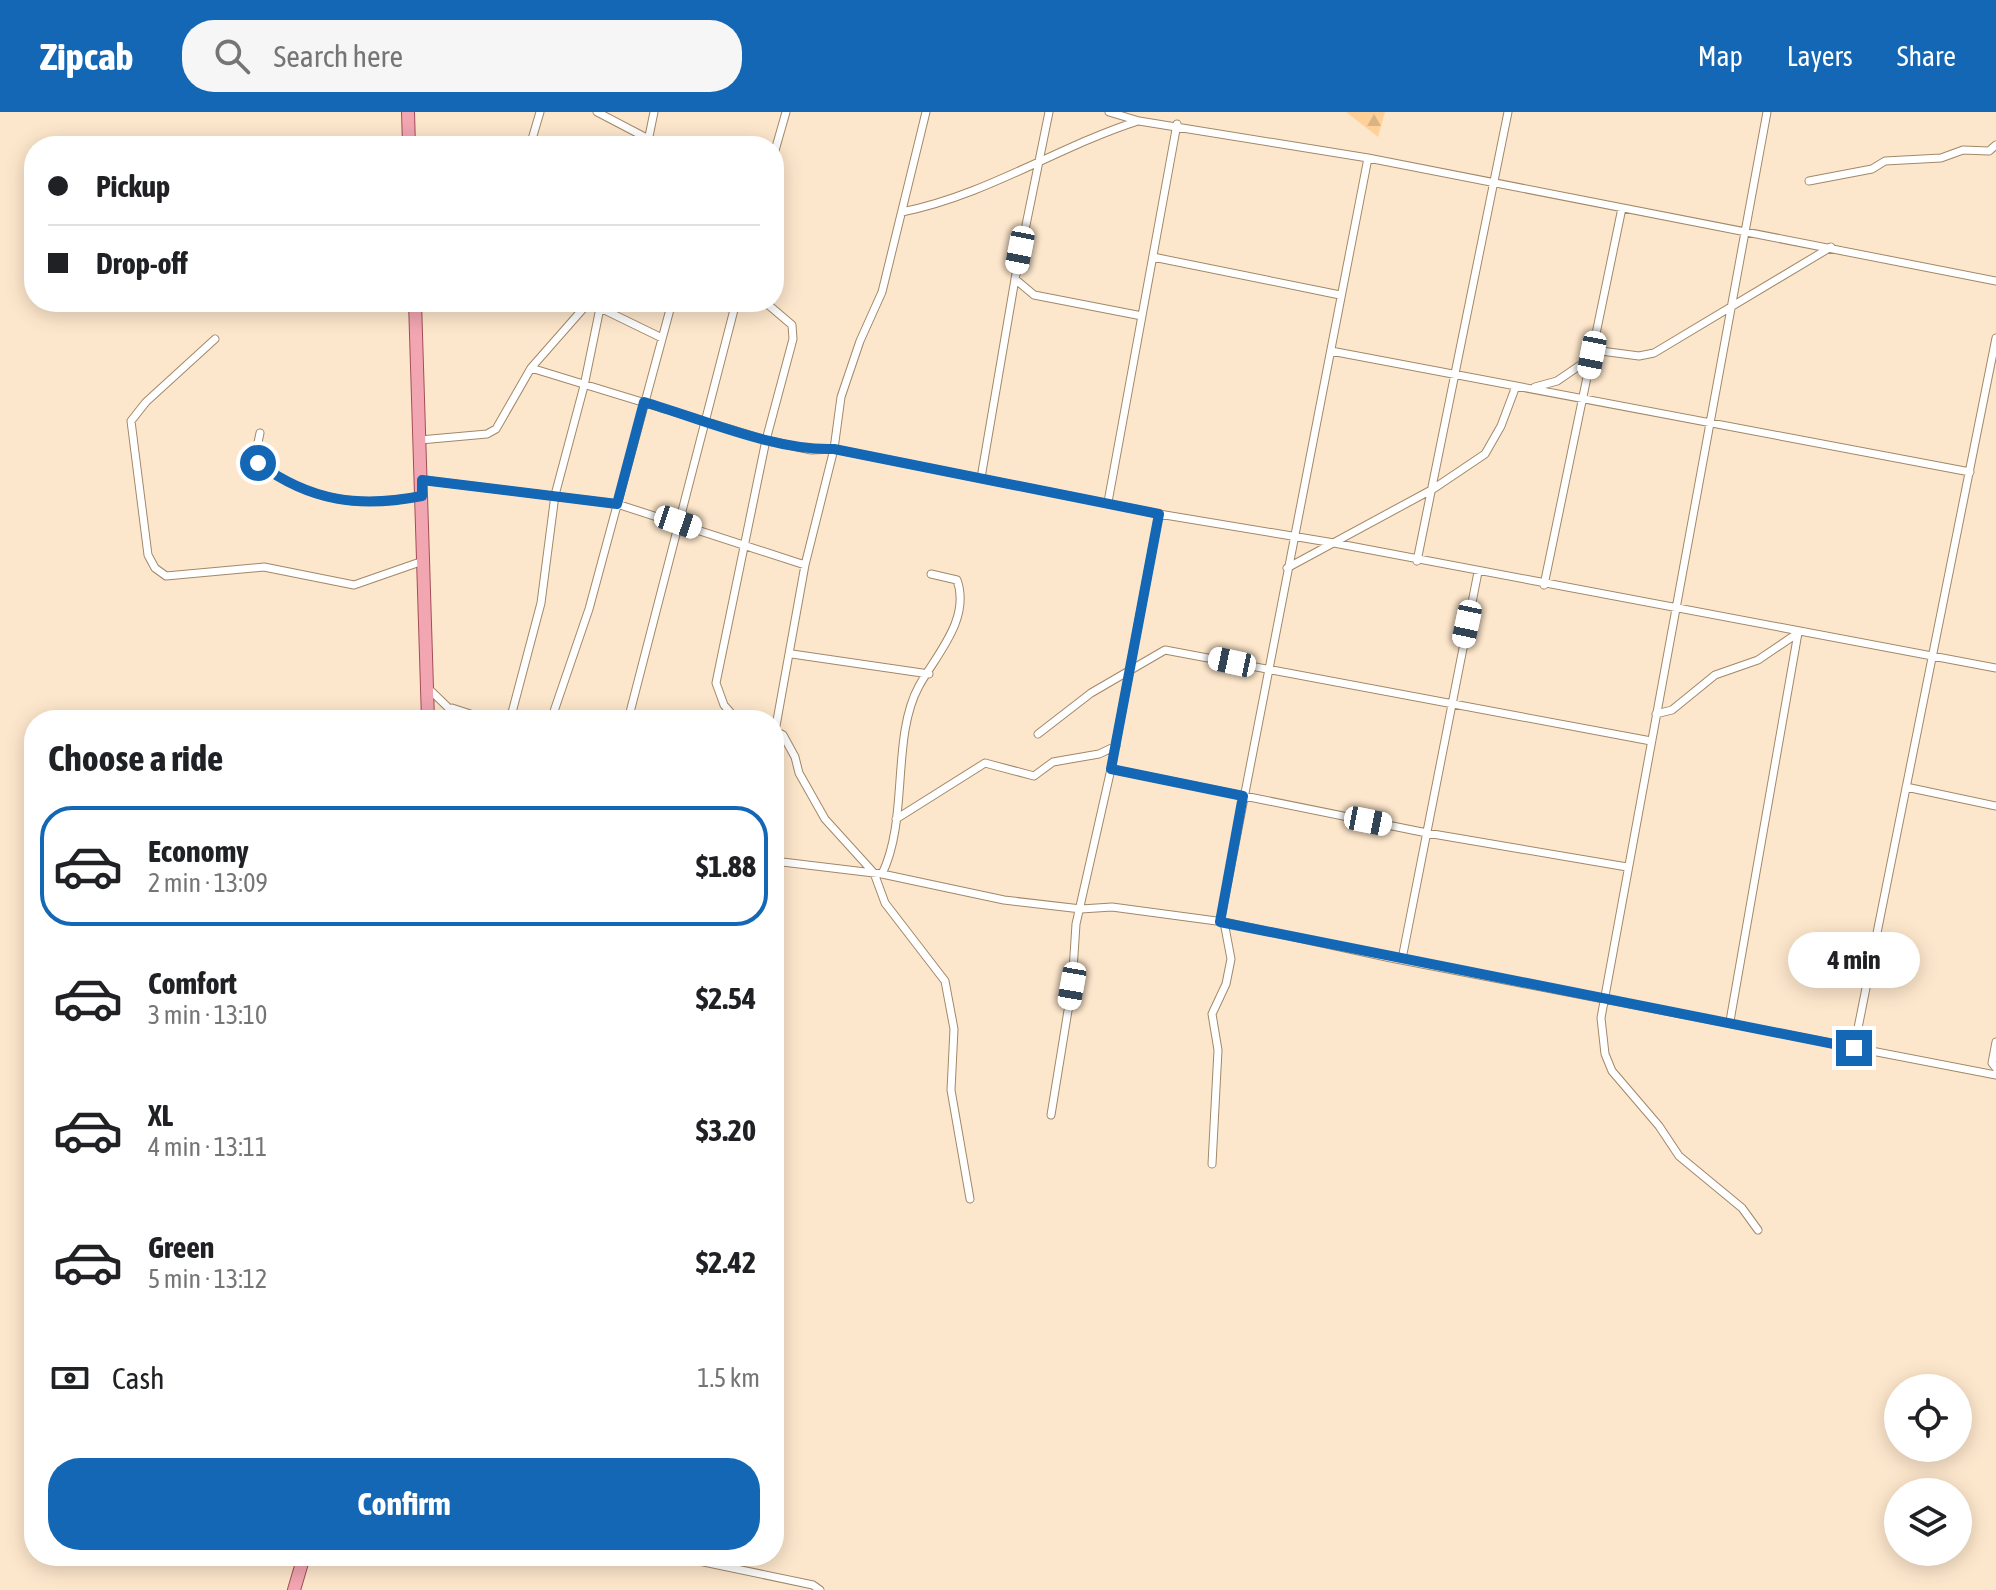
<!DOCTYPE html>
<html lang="en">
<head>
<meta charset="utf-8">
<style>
  body { margin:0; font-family:"Asap Condensed",sans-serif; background:#f6f6f6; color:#202124; height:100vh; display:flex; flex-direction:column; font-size:30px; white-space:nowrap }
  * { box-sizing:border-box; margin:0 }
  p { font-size:26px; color:#757577 }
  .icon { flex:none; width:44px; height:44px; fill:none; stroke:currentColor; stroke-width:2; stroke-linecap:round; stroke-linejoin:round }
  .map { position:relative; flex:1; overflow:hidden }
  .side { position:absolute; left:24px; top:598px; width:760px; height:856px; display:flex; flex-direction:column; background:#fff; border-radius:32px; box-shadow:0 4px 20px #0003 }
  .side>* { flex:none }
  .banner { position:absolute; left:24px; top:24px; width:760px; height:176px; border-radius:32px; box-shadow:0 4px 20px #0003; display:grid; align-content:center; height:176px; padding:0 24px; background:#fff }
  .buttons { position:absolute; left:1884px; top:1262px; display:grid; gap:16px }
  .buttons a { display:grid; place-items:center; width:88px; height:88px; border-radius:50%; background:#fff; box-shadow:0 4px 20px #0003; font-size:40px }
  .end { position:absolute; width:36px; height:36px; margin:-18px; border:10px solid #1467b5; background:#fff; box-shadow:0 0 0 4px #fff }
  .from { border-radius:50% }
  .bubble { position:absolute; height:56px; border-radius:28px; background:#fff; box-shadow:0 4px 20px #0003; font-size:26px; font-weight:700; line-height:56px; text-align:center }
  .car { position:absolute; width:24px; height:48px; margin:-24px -12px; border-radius:10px; box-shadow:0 0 6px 2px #0007; background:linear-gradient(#fff 24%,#345 0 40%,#fff 0 76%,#345 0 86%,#fff 0) }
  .banner b { display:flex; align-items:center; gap:28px; height:76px; font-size:30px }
  .banner b+b { border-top:2px solid #e0e0e0 }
  .banner i { width:20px; height:20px; background:#202124 }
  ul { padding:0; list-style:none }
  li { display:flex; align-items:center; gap:24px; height:120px; margin:0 16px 12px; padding:0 8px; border:4px solid transparent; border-radius:32px }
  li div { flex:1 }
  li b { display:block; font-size:30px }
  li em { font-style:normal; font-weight:700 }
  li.current { border-color:#1467b5 }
  li>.icon { width:72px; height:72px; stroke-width:1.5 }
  h2 { padding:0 24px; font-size:36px; line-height:96px }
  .pay { display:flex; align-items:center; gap:20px; height:88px; padding:0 24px; font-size:30px }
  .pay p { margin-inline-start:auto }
  .button { display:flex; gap:16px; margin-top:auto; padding:16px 24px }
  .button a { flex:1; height:92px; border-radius:32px; background:#1467b5; color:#fff; font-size:32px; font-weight:700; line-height:92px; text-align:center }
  header { display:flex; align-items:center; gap:48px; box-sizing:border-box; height:112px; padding:0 40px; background:#1467b5; color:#fff }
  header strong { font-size:38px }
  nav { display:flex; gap:44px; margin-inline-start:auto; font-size:28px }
  .search { width:560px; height:72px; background:#f6f6f6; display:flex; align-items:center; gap:20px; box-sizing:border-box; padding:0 28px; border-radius:32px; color:#757577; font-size:30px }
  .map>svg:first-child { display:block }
</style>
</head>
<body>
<header>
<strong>Zipcab</strong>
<div class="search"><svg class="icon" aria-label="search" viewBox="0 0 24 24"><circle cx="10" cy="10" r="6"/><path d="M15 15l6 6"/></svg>Search here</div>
<nav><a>Map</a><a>Layers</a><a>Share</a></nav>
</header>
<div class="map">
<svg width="1996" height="1478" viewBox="0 0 1996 1478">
  <defs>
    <pattern id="forest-firs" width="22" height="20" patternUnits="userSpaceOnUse" patternTransform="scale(2)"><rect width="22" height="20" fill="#ffd198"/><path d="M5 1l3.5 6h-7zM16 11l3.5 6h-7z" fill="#dab382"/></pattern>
  </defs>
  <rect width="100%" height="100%" fill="#fde7cc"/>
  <path fill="url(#forest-firs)" d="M1347 0H1385L1378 25 1346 0Z"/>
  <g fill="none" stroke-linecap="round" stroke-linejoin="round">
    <defs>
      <path id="street" d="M597 0 662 34
        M1109 0 1139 9 1368 46 1996 169
        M530 34 540 0
        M647 34 654 0
        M774 42 786 0
        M1809 69 1872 57 1885 49 1941 46 1963 38 1989 39 1996 33
        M902 100C987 83 1057 35 1138 9
        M1153 145 1340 183
        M1015 167 1034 183 1142 204
        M588 190 662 226
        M215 227 146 290 131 309 148 443 155 456 166 464 264 455 354 473 423 449
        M1331 239 1970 360
        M531 256 766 328 811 338 834 337 1159 402 1334 431 1996 556
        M1535 275 1557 269 1601 239 1639 244 1654 241 1831 135
        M260 321 256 340 258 351C311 390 360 396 422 384
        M420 328 487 322 496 317 531 256 589 190
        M981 366 1015 167 1049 0
        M422 368 617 392 805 453
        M1108 390 1177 12
        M1417 449 1508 0
        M1287 456 1433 377 1485 342 1501 314 1516 274
        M1544 473 1622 96
        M792 542 929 562
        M428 576 461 608
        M452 596 489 608
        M1656 602 1672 598 1715 563 1758 548 1798 521 1730 909
        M510 608 541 491 555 383 584 274 600 196
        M551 608 589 497 672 190
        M628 608 736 190
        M737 608 724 593 716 571 766 328 793 227 792 213 765 190
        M774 618 783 623 795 645 799 661 825 707 874 761 885 791 945 869 954 917 951 978 970 1087
        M1038 622 1091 581 1165 538 1651 629
        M774 625 805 453 834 337 841 285 860 229 882 180 926 0
        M1111 657 1427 721 1627 755
        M1906 675 1996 694
        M896 707 985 651 1034 664 1053 650 1099 642 1116 634
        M774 749 882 762 1004 788 1081 797 1112 795 1224 810 1391 846 1996 963
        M882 762C909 707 891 625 919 574 936 543 971 507 957 468L931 462
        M1220 810 1368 46
        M1402 847 1478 460
        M1996 930 1992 951 1996 956
        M1854 936 1996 226
        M1051 1003 1072 874 1076 812 1111 657 1159 402
        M1212 1052 1218 938 1212 902 1226 872 1231 847 1224 810
        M1758 1118 1742 1096 1679 1044 1659 1014 1612 959 1605 942 1601 906 1767 0
        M675 1444 813 1473 820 1478"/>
      <path id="primary" d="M408 0 409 34
        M415 190 428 608
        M294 1478 304 1444"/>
    </defs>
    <use href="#street" stroke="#a18868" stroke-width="9"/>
    <use href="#primary" stroke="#a34e56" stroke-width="14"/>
    <use href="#street" stroke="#fff" stroke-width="7"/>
    <use href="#primary" stroke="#f2a6b2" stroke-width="12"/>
  </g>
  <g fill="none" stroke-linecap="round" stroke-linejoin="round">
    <path stroke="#1467b5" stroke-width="10" d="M258 351C311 390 360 396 422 384V368L617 392 644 290C702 307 775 339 834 337L1159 402 1111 657 1243 684 1220 810 1854 936"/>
  </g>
</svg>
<div class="buttons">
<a><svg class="icon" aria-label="locate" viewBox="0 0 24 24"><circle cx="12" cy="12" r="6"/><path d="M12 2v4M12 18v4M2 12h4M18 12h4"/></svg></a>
<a><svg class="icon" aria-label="layers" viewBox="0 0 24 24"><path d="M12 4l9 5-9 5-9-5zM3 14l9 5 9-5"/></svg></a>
</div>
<i class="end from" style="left:258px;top:351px"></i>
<i class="end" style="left:1854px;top:936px"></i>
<div class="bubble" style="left:1788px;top:820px;width:132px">4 min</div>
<i class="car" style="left:1020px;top:138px;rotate:191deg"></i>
<i class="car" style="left:1592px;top:243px;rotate:191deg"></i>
<i class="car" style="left:678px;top:410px;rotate:109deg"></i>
<i class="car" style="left:1467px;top:512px;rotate:192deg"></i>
<i class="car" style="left:1232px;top:550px;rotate:282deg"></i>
<i class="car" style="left:1368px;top:709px;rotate:101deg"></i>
<i class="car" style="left:1072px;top:874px;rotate:190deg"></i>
<div class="banner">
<b><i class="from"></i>Pickup</b>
<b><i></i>Drop-off</b>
</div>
<section class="side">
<h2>Choose a ride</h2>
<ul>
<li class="current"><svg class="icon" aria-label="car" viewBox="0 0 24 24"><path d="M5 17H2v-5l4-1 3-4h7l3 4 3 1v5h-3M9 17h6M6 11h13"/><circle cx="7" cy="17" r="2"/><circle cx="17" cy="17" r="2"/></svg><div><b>Economy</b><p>2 min · 13:09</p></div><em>$1.88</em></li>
<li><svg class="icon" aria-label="car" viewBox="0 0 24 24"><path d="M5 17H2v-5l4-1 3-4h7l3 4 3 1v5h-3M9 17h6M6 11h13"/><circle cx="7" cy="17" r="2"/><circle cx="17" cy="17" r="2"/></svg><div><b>Comfort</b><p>3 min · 13:10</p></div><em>$2.54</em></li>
<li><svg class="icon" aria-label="car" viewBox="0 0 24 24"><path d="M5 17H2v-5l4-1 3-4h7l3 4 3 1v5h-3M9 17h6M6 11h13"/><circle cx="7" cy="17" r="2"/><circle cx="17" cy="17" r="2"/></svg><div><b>XL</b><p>4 min · 13:11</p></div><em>$3.20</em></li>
<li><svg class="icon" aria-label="car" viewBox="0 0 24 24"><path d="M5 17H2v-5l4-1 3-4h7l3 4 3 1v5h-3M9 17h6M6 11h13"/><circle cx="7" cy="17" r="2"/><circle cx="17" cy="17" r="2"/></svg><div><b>Green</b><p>5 min · 13:12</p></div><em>$2.42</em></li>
</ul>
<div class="pay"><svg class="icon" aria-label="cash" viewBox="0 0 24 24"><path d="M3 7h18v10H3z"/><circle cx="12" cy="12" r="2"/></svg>Cash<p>1.5 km</p></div>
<div class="button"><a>Confirm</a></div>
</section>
</div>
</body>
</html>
